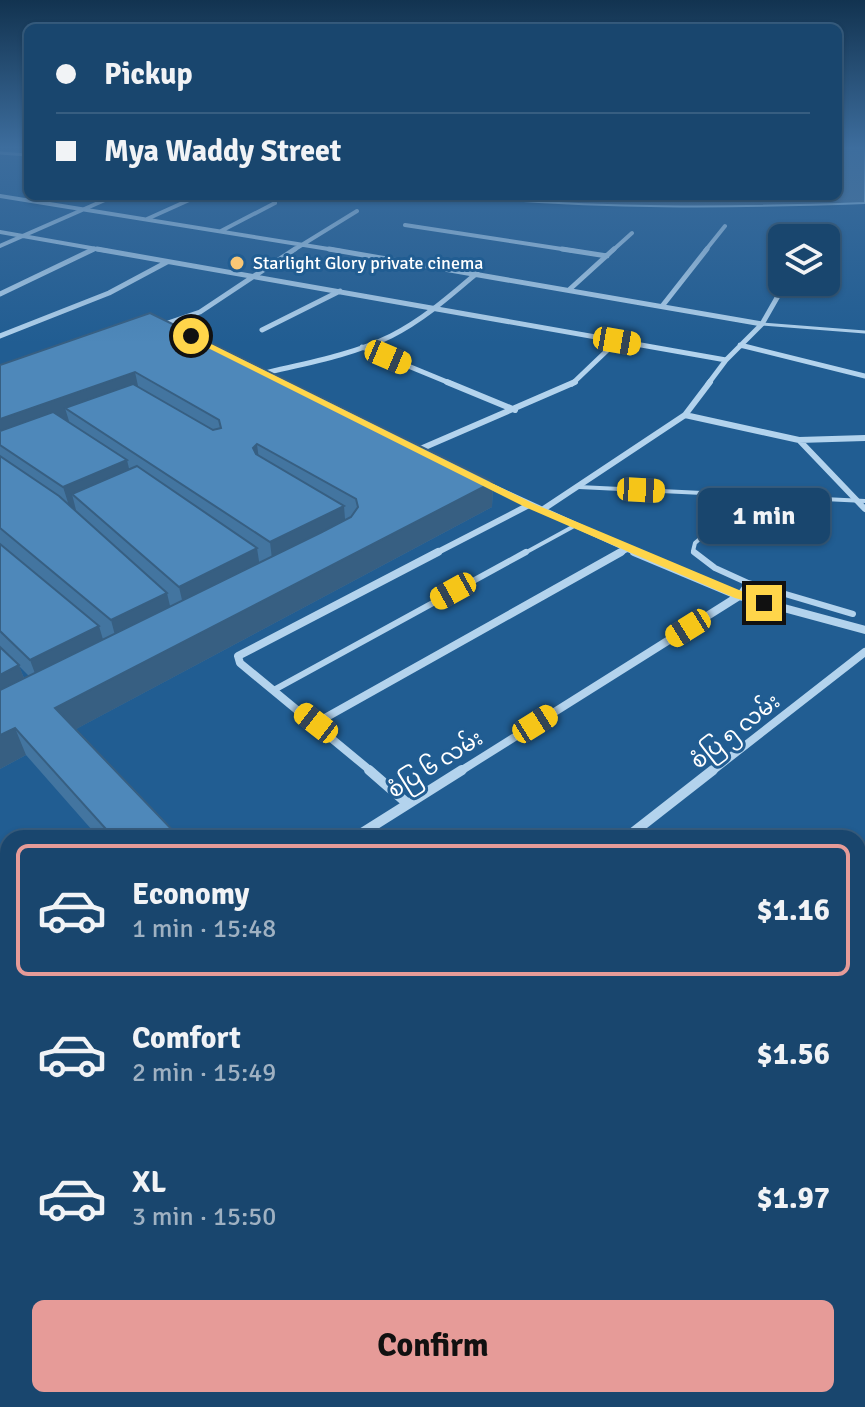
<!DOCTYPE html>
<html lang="en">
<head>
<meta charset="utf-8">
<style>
  body { margin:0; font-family:Signika,"Noto Sans Myanmar",sans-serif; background:#265076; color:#f1f3f6; height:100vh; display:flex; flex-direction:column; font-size:30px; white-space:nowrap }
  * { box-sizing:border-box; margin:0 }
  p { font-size:26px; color:#9fb1c2 }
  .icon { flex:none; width:44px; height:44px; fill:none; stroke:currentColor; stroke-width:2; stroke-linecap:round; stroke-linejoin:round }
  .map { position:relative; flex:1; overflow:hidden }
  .drawer { position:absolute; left:0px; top:830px; width:866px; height:578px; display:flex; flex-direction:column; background:#19466e; border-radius:24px 24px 0 0; box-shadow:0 2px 6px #0004,0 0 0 2px #375e81 }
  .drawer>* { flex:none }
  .top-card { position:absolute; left:24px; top:24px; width:818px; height:176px; border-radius:12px; box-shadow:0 2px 6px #0004,0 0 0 2px #375e81; display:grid; align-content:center; height:176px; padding:0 32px; background:#19466e }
  .fabs { position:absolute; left:768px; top:224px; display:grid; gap:16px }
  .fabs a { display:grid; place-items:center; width:72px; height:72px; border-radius:12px; background:#19466e; box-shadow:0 2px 6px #0004,0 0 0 2px #375e81; font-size:40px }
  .end { position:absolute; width:36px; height:36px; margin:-18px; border:10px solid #ffd54a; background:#111; box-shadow:0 0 0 4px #111 }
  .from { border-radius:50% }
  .bubble { position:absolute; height:56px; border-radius:12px; background:#19466e; box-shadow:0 2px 6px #0004,0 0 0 2px #375e81; font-size:26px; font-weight:800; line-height:56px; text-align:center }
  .car { position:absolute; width:24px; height:48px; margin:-24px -12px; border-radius:10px; box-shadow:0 0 6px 2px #0007; background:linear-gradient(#f5c518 24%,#345 0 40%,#f5c518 0 76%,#345 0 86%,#f5c518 0) }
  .top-card b { display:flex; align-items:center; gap:28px; height:76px; font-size:30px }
  .top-card b+b { border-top:2px solid #375e81 }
  .top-card i { width:20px; height:20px; background:#f1f3f6 }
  ul { padding:14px 0 0; list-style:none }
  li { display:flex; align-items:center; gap:24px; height:132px; margin:0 16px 12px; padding:0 16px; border:4px solid transparent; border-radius:12px }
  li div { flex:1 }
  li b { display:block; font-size:30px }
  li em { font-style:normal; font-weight:800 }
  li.selected { border-color:#e69b98 }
  li>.icon { width:72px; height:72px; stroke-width:1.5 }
  .button { display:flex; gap:16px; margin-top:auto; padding:16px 32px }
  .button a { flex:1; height:92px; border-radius:12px; background:#e69b98; color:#111; font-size:32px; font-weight:800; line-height:92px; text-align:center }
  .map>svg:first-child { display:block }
</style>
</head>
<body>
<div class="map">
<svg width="865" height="1407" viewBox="0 0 865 1407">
  <rect width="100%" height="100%" fill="#215d92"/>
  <path fill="#4d769b" stroke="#a7cfee" stroke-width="2" d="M865 146V203C730 208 597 209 462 196H838V147Z"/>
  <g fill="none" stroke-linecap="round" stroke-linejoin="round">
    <path stroke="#b3d3ed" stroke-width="3" d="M0 153 28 155
      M762 324 865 332"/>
    <path stroke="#b3d3ed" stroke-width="4" d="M579 487 865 501
      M523 554 576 525
      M697 554 693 551 695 543 718 523"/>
    <path stroke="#b3d3ed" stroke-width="6" d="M694 552 715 568 748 583 739 596
      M748 583 853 614
      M274 690 526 552"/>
    <path stroke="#b3d3ed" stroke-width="7" d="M0 945 8 940
      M858 1041 865 1032"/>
    <path stroke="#b3d3ed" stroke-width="9" d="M556 1407 562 1400"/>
    <path stroke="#b3d3ed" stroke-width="4" d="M0 196 341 251
      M147 219 198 196
      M405 225 575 251
      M221 231 275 203
      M0 232 108 251
      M811 238 814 233
      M0 246 114 196
      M90 251 94 249
      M292 251 357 211
      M612 251 632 233
      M705 251 725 226"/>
    <path stroke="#b3d3ed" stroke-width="5" d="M97 249 726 360
      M329 249 762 324
      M562 249 607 256
      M570 289 614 249
      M0 294 94 249
      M663 305 707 249
      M162 325 200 312 295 249
      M262 330 340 291
      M0 336 109 293 167 262
      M740 345 865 376
      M362 347 452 384
      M265 373C307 363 352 355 391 336 423 320 450 296 477 273
      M572 384 617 341
      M708 384 726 360 762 324 786 282"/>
    <path stroke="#b3d3ed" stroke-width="6" d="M447 382 515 410
      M685 415 799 440 865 509
      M799 440 865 438
      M418 450 575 382
      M486 484 639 554
      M542 510 685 415 710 382
      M434 554 529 505
      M618 554 627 549"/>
    <path stroke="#b3d3ed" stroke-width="8" d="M634 552 739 596 865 630
      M316 723 621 552
      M372 772 240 663 238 656 438 552
      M459 772 739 596
      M711 772 865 652"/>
    <path stroke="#b3d3ed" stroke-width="10" d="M369 770 408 804
      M354 838 462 770
      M626 838 713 770
      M858 882 865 875"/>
    <path stroke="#b3d3ed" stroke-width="12" d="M0 1061 8 1056
      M858 1244 865 1235
      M0 1327 8 1321
      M321 1407 328 1400
      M736 1407 741 1400"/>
    <path fill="#f9fcff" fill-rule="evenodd" d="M0 1077 8 1080V1118L0 1115Z
      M0 1197 8 1200V1242L0 1238Z
      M85 1400H122L125 1407H88Z
      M171 1400H209L212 1407H174Z"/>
  </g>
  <path fill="#4375a0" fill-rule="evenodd" d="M150 313 493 482 492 507 76 729 180 838H99L26 755 0 769V365ZM19 666 29 676 24 678Z"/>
  <path fill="#375f82" d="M135 372 140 395 65 408 69 421 0 445V419Z
    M257 444 260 468 253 448Z
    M127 460 133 485 72 494 76 510 71 512 63 487Z
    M493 482 492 507 65 735 55 708Z
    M344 506 346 532 273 568 270 542Z
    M257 548 261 574 185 613 179 587Z
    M167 593 173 619 118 647 111 620Z
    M99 626 107 653 40 687 30 660Z
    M19 665 29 692 0 708V675Z
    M15 728 26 755 0 769V735Z"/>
  <path fill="#4e88ba" stroke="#375f82" stroke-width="2" d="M150 313 493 482 55 708 180 838H114L15 728 0 735V690L322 532 351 517 358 507 356 499 257 444 253 448 256 454 344 506 270 542 65 408 133 384 213 430 221 428 219 420 135 372 0 419V365Z
    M53 412 127 460 63 487 0 445V431Z
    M0 456 59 496 167 593 111 620 0 528Z
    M137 466 257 548 179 587 72 494Z
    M0 544 99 626 30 660 0 631Z
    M0 647 19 665 0 675Z"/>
  <linearGradient id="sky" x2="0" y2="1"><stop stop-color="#123350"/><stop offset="0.43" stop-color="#3d6d9d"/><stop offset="1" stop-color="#3d6d9d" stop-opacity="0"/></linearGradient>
  <rect width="865" height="343" fill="url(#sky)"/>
  <path fill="#ffd54a" d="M188 335H193L532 503 770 603 764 606 735 598 525 507 188 338Z"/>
  <circle fill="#f9c775" stroke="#215d92" stroke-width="3" cx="237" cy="263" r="8"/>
  <g text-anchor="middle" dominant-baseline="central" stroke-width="6" stroke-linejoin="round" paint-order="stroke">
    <g font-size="18" fill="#fff" stroke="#215d92" text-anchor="start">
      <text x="253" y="263">Starlight Glory private cinema</text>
    </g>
    <g font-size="22" fill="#fff" stroke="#215d92">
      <text transform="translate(735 731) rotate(-38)">စံပြ ၅ လမ်း</text>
      <text transform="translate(435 764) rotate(-32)">စံပြ ၆ လမ်း</text>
    </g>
  </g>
</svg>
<div class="fabs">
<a><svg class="icon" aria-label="layers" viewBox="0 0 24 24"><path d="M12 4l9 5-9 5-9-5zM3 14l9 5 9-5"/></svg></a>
</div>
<i class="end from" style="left:191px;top:336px"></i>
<i class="end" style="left:764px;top:603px"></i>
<div class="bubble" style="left:698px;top:488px;width:132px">1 min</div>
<i class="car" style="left:617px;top:341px;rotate:100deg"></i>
<i class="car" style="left:388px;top:357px;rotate:113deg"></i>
<i class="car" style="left:641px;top:490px;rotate:93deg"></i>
<i class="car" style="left:453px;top:591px;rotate:241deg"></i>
<i class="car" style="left:688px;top:628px;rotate:238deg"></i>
<i class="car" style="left:316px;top:723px;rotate:308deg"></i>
<i class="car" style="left:535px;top:724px;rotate:58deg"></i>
<div class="top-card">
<b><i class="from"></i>Pickup</b>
<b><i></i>Mya Waddy Street</b>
</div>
<section class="drawer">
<ul>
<li class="selected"><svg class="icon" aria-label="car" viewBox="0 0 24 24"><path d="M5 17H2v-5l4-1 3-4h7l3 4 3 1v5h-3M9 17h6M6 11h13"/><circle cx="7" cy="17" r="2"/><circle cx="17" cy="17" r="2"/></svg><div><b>Economy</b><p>1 min · 15:48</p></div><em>$1.16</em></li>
<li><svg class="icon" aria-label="car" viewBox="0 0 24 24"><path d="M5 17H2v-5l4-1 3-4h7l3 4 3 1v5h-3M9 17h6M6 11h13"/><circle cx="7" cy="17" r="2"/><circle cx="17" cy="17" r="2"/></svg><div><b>Comfort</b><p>2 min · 15:49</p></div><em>$1.56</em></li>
<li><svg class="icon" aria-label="car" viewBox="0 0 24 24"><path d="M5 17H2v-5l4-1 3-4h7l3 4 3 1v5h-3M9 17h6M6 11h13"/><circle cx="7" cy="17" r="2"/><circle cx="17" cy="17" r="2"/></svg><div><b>XL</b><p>3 min · 15:50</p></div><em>$1.97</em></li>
</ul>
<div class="button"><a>Confirm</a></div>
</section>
</div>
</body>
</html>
